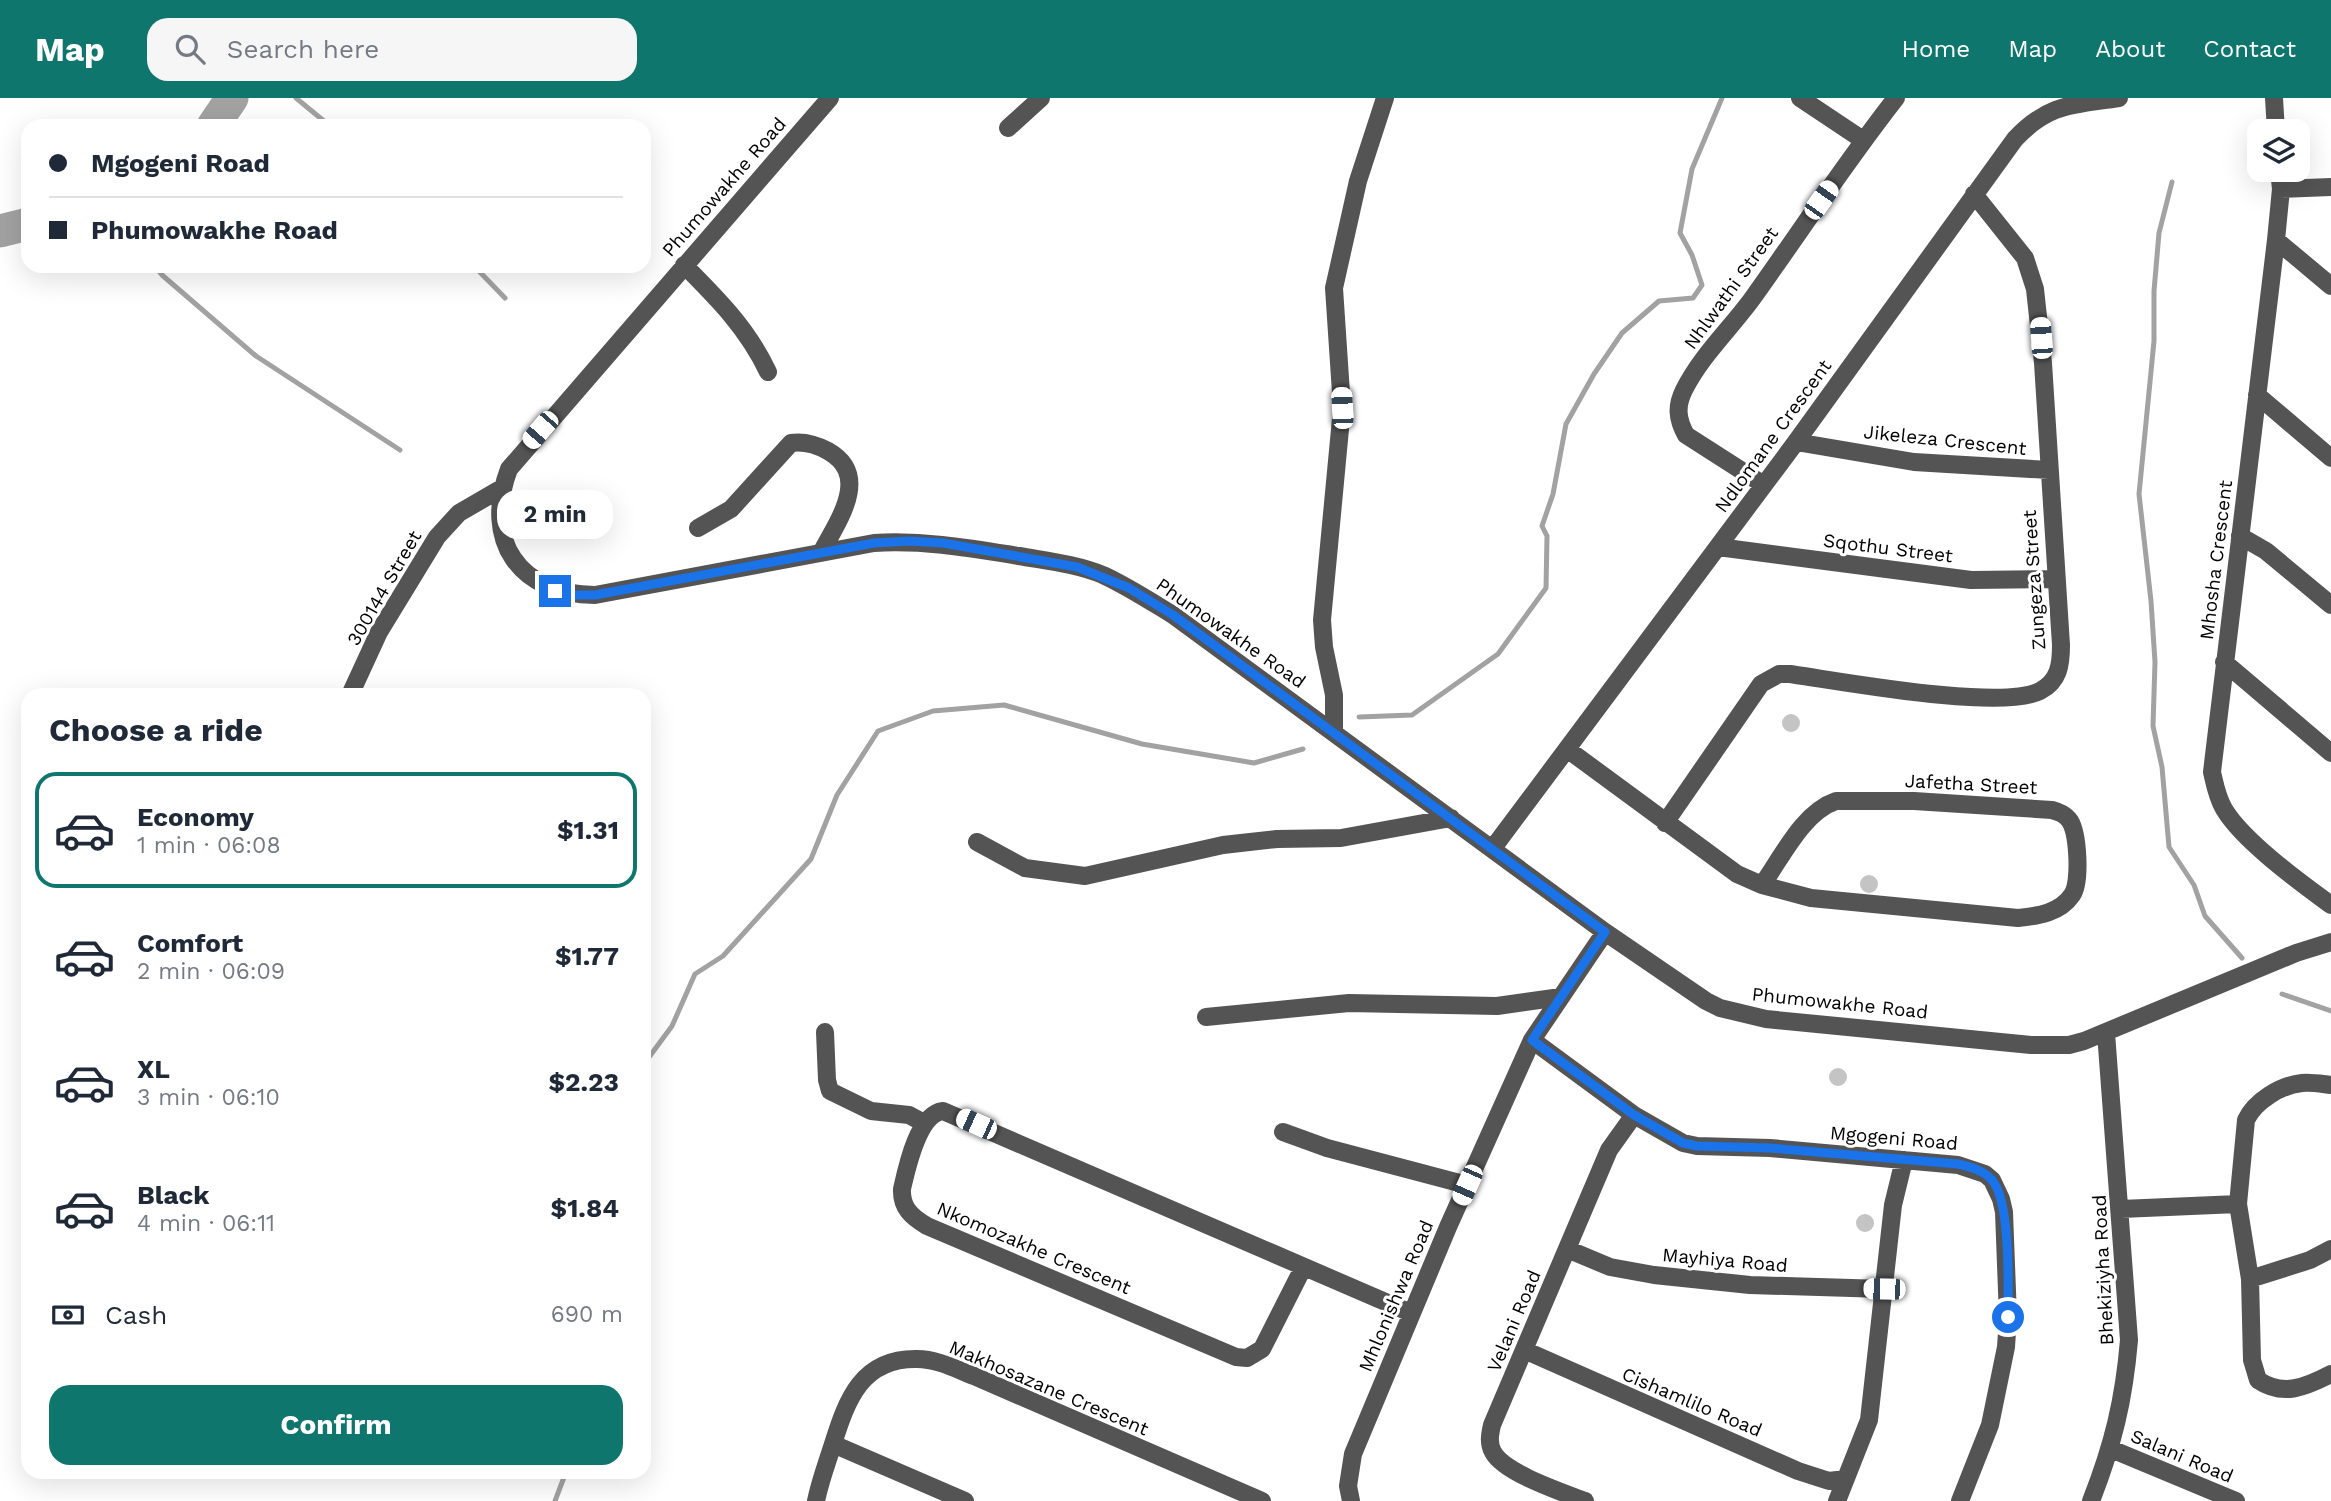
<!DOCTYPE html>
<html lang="en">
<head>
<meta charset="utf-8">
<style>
  body { margin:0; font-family:"Work Sans",sans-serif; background:#f6f6f7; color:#1f2937; height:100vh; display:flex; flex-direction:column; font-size:26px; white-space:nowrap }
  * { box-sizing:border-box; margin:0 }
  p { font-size:23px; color:#747a83 }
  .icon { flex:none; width:38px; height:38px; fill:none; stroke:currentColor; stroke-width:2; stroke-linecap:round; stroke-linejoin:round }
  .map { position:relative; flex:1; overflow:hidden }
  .side { position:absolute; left:21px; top:590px; width:630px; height:791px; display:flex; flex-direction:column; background:#fff; border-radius:21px; box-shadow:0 7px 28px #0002 }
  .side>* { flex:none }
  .hud { position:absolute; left:21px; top:21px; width:630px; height:154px; border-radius:21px; box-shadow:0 7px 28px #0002; display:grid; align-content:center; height:154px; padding:0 28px; background:#fff }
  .fabs { position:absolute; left:2247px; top:21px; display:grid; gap:14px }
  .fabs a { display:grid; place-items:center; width:63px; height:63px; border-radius:14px; background:#fff; box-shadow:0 7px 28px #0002; font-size:35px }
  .end { position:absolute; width:32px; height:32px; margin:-16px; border:9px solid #1a73e8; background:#fff; box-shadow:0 0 0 4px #fff }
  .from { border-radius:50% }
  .bubble { position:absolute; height:49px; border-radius:21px; background:#fff; box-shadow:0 7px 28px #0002; font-size:23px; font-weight:700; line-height:49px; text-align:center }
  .car { position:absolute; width:21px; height:42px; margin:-21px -10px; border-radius:9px; box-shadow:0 0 5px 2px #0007; background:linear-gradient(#fff 24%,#345 0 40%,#fff 0 76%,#345 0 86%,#fff 0) }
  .hud b { display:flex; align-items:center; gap:24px; height:66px; font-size:26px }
  .hud b+b { border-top:2px solid #e0e1e3 }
  .hud i { width:18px; height:18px; background:#1f2937 }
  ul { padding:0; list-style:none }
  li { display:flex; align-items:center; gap:21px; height:116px; margin:0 14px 10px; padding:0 14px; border:4px solid transparent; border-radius:21px }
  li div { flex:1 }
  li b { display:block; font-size:26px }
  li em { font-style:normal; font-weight:700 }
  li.selected { border-color:#0f766e }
  li>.icon { width:63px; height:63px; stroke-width:1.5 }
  h2 { padding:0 28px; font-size:32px; line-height:84px }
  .pay { display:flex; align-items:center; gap:18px; height:77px; padding:0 28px; font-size:26px }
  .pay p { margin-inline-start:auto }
  .action { display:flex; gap:14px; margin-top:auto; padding:14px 28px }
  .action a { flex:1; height:80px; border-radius:21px; background:#0f766e; color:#fff; font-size:28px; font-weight:700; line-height:80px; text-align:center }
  header { display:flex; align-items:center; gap:42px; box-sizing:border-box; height:98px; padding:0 35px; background:#0f766e; color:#fff }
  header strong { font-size:33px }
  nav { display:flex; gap:38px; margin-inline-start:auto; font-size:24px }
  .search { width:490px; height:63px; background:#f6f6f7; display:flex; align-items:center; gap:18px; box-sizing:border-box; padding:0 24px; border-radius:21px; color:#747a83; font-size:26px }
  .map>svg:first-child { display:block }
</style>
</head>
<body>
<header>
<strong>Map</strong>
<div class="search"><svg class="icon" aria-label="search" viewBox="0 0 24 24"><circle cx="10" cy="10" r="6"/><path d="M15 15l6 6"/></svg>Search here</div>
<nav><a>Home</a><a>Map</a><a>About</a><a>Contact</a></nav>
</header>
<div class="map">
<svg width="2331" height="1403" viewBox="0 0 2331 1403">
  <rect width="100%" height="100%" fill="#fff"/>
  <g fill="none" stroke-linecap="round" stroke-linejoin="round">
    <path stroke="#a2a2a2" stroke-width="5" d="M296 0 330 28
      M2172 84 2159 135 2154 193V243L2139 396 2151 503 2155 564 2153 628 2162 669 2169 749 2194 787 2205 818 2242 860
      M155 168 162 177 256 258 400 352
      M474 168 505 200
      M1359 619 1412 617 1498 556 1546 490 1547 438 1542 428 1553 396 1566 326 1594 276 1622 235 1659 203 1693 200 1702 187 1692 157 1680 135 1692 71 1722 0
      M2282 896 2331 913
      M644 966 672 928 695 876 723 858 811 761 837 697 878 633 933 613 1004 607 1142 646 1254 665 1303 651
      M555 1403 566 1374"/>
    <path stroke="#a2a2a2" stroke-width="33" d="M213 28 232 0
      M0 133 28 126"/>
  </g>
  <path fill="#c4c4c4" d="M1782 625a9 9 0 1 1 18 0a9 9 0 1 1-18 0Z
    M1860 786a9 9 0 1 1 18 0a9 9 0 1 1-18 0Z
    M1829 979a9 9 0 1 1 18 0a9 9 0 1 1-18 0Z
    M1856 1125a9 9 0 1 1 18 0a9 9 0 1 1-18 0Z"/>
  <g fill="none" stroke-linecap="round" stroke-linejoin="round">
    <path stroke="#545454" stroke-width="18" d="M830 0 509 371C482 442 519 497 595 497L874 445C924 442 969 450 1019 458 1047 463 1076 466 1103 477 1127 488 1150 503 1173 517L1605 834 1706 903 1720 910 1766 921 2031 947H2069L2084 943 2296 855 2331 844
      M1800 0 1863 42
      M2274 0 2276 33
      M1008 30 1041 0
      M2279 72 2281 91 2276 142 2212 674C2215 687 2217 699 2224 711 2243 743 2301 785 2331 807
      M2281 91 2331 89
      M2276 142 2331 188
      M684 167C717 200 748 231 768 274
      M2257 297 2331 360
      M1796 344 1914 364 2049 372
      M1764 387 1686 337C1677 321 1676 308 1684 292 1701 258 1730 231 1752 201 1800 134 1845 65 1896 0
      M698 430 731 411 791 345C805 343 817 347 828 353 872 378 837 424 821 455
      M2240 438 2266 453 2331 507
      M1718 449 1971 482 2055 481
      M2224 564 2331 655
      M350 597 379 534 437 439 459 415 502 390
      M1334 635V597L1324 549 1322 522 1342 310 1334 190 1358 83 1385 0
      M1567 651 1737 776 1762 787 1811 800 2018 820C2038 818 2060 815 2072 797 2081 785 2078 736 2070 723 2065 716 2059 714 2052 712L1914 703H1836C1803 714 1782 759 1762 787
      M1665 725 1761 586 1779 576H1790C1840 583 2001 613 2040 593 2059 583 2061 567 2061 547L2043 265 2035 191 2025 160 1974 96
      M977 744 1025 770 1085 778 1223 747 1277 741 1341 740 1451 720
      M1493 750 1796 344 2015 41C2049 5 2073 7 2119 0
      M1206 919 1349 905 1497 908 1561 899
      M825 934 827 982 830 993 871 1013 909 1017 924 1025
      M1532 942 1634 1017 1683 1045 1697 1048 1770 1050 1958 1067 1985 1076 1992 1082 2001 1101 2004 1114 2008 1219 2006 1249 1990 1327 1960 1403
      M1283 1034 1327 1050 1467 1087
      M2121 1111 2238 1106
      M1567 1151 1610 1169 1654 1177 1750 1187 1884 1191
      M2331 1151 2310 1162 2250 1181 2252 1262 2258 1282C2283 1299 2306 1289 2331 1276
      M1303 1170 1262 1251 1247 1260 1236 1259 927 1128C912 1119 901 1110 902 1091 907 1069 918 1016 943 1013L1411 1215
      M2250 1181 2238 1106 2246 1022C2255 1003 2281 987 2302 985 2311 984 2322 986 2331 987
      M1524 1252 1798 1373 1829 1383 1845 1381
      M833 1346 965 1403
      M2111 1351 2236 1403
      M816 1403C820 1383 827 1365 833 1346 847 1301 862 1260 917 1261 937 1261 956 1271 974 1278L1262 1403
      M1351 1403 1348 1388 1353 1356 1448 1129 1532 942 1605 834
      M1585 1403C1562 1394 1504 1375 1493 1354 1488 1345 1490 1336 1492 1327L1609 1052 1634 1017
      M1837 1403 1869 1322 1893 1107 1904 1062
      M2091 1403C2113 1347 2124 1302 2129 1242L2106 935"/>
  </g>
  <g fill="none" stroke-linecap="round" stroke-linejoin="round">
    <path stroke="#1a73e8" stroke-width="9" d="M555 493 572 497H595L874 445 909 443 943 445 1077 469 1129 490 1173 517 1605 834 1532 942 1634 1017 1683 1045 1697 1048 1770 1050 1958 1066C1971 1069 1983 1072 1992 1082 2011 1104 2008 1188 2008 1219"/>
  </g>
  <g text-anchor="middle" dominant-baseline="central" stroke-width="6" stroke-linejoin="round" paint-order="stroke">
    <g font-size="19" fill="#000" stroke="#fff">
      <text transform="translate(724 89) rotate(-49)">Phumowakhe Road</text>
      <text transform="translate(1731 190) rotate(-54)">Nhlwathi Street</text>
      <text transform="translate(1773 338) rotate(-54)">Ndlomane Crescent</text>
      <text transform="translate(1945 342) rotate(6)">Jikeleza Crescent</text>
      <text transform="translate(1888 450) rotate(7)">Sqothu Street</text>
      <text transform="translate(2216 462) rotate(-83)">Mhosha Crescent</text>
      <text transform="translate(2034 482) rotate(-94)">Zungeza Street</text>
      <text transform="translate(384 490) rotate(-60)">300144 Street</text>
      <text transform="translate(1231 535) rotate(35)">Phumowakhe Road</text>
      <text transform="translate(1971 686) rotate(3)">Jafetha Street</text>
      <text transform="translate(1840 905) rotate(6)">Phumowakhe Road</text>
      <text transform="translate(1894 1040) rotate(5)">Mgogeni Road</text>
      <text transform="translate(1034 1150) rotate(23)">Nkomozakhe Crescent</text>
      <text transform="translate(1725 1162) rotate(5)">Mayhiya Road</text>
      <text transform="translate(2103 1172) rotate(-93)">Bhekiziyha Road</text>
      <text transform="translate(1396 1198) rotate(-67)">Mhlonishwa Road</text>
      <text transform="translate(1514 1223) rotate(-67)">Velani Road</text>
      <text transform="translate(1049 1290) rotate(23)">Makhosazane Crescent</text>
      <text transform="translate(1692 1304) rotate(23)">Cishamlilo Road</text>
      <text transform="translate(2182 1358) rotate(23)">Salani Road</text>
    </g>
  </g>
</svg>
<div class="fabs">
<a><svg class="icon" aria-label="layers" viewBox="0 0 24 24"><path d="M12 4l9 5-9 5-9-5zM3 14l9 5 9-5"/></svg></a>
</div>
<i class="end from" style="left:2008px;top:1219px"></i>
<i class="end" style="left:555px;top:493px"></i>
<div class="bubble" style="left:497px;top:392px;width:116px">2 min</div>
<i class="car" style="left:1821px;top:102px;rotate:35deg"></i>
<i class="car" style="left:2041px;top:240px;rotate:356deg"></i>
<i class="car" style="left:1342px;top:310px;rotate:357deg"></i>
<i class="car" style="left:540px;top:332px;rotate:221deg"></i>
<i class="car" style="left:976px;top:1026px;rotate:294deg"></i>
<i class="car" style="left:1467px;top:1087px;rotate:204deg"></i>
<i class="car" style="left:1884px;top:1191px;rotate:271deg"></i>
<div class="hud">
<b><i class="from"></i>Mgogeni Road</b>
<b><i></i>Phumowakhe Road</b>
</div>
<section class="side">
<h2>Choose a ride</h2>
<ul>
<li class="selected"><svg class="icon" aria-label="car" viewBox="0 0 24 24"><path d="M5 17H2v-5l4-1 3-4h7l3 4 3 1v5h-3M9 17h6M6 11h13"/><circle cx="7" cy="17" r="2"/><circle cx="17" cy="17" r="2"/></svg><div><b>Economy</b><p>1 min · 06:08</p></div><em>$1.31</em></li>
<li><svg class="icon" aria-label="car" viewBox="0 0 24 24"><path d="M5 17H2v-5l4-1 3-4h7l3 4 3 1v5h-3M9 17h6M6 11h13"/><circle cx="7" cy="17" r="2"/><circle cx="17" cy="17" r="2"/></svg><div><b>Comfort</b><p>2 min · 06:09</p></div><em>$1.77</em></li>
<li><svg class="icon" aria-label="car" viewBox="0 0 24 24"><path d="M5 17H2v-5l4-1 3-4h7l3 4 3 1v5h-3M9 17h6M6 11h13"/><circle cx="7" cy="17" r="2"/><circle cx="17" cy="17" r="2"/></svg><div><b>XL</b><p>3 min · 06:10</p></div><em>$2.23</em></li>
<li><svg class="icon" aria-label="car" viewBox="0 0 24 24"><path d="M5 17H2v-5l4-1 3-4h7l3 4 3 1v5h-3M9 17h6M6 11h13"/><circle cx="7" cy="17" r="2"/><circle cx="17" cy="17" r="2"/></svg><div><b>Black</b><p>4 min · 06:11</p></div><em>$1.84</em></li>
</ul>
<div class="pay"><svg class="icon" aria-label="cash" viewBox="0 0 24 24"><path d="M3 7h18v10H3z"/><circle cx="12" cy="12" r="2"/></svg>Cash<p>690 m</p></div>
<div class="action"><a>Confirm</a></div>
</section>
</div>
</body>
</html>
